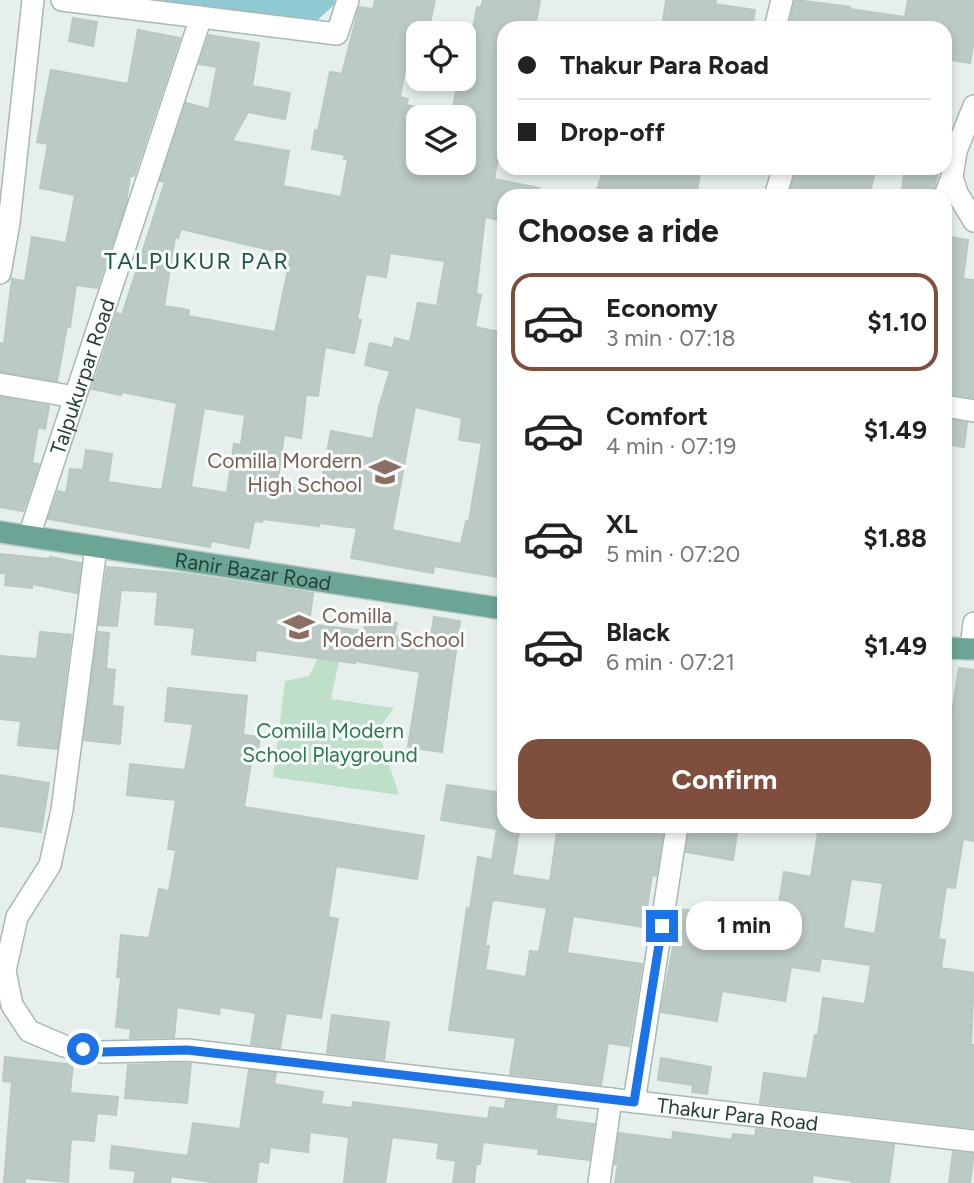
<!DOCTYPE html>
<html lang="en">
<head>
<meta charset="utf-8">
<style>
  body { margin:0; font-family:Figtree,sans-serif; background:#f6f6f6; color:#222; height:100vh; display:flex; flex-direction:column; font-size:26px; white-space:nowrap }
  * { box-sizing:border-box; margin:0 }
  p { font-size:23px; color:#767676 }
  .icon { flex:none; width:38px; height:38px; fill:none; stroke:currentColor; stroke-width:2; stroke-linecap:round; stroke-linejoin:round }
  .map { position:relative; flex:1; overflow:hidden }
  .details { position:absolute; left:497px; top:189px; width:455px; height:644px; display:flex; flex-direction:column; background:#fff; border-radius:21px; box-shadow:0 4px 10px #0003 }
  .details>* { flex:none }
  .guide { position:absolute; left:497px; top:21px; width:455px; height:154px; border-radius:21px; box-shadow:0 4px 10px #0003; display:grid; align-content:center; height:154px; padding:0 21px; background:#fff }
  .fabs { position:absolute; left:406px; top:21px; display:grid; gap:14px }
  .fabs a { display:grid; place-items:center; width:70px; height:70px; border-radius:14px; background:#fff; box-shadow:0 4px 10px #0003; font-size:35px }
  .end { position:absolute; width:32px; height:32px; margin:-16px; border:9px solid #1a73e8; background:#fff; box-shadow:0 0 0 4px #fff }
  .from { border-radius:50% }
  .bubble { position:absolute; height:49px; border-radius:21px; background:#fff; box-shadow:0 4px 10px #0003; font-size:23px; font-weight:700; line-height:49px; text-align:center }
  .guide b { display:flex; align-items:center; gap:24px; height:66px; font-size:26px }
  .guide b+b { border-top:2px solid #e0e0e0 }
  .guide i { width:18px; height:18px; background:#222 }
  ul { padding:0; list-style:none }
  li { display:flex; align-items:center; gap:21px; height:98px; margin:0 14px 10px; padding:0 7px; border:4px solid transparent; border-radius:21px }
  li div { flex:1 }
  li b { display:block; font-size:26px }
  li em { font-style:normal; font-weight:700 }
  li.selected { border-color:#804e3d }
  li>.icon { width:63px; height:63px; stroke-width:1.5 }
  h2 { padding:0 21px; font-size:32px; line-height:84px }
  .action { display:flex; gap:14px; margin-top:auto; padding:14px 21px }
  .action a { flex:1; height:80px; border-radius:21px; background:#804e3d; color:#fff; font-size:28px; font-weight:700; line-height:80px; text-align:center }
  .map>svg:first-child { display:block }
</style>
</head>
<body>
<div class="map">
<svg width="974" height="1183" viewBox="0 0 974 1183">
  <rect width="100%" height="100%" fill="#e6efeb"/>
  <path fill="#bfe0c8" d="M319 656 339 661 331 699 394 708 378 730 399 795 273 777 285 681 309 676Z"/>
  <path fill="#8ec9d4" d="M160 0H335L334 5 313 24Z"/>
  <path fill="#bbcac4" stroke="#b8c9c2" stroke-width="2" fill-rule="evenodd" d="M375 0H435L428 33H418V55L408 53 400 97 408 99 406 105 418 107V163L464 171V141L468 117H451L457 87 461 88 464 79 477 7 481 8 483 0H540L535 28H504V125L494 179 539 188 538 196H504V221L485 217 476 294 481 295 475 327 504 333V437L500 466 504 467V578L434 566 433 573 351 558 357 528 319 523V526L263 519 262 522 254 521 249 548 211 541 210 547 48 519 58 491 66 493 70 469 83 470 86 450 112 454 108 482 162 490 177 403 122 392 121 395 92 389 117 313 122 315 165 182 160 181 186 103 209 109 217 67 199 64 209 35 259 43 252 86 290 93 285 119 248 112 232 141 289 151 283 186 341 197 348 159H344L345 155 312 149 315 130 318 131 330 72 342 74 359 7 373 9ZM181 229 291 255 275 332 188 316 189 310 164 306 175 237 178 238ZM390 253 445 261 437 306 418 303 410 342 395 338 393 348 370 343 365 365 390 371 379 407 373 439 331 431 320 491 277 486 284 435 301 438 306 395 318 396 325 347 354 353 361 320 357 319 366 274 386 277ZM415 407 462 418 459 440 482 443 469 521H466L461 544 392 530ZM204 408 245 415 241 445 234 444 227 493 191 487Z
    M666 0H716L715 4 755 10 752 28H662Z
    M795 0 850 7V9L905 17 908 0H974V40L970 63 945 59V28H789Z
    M73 18 97 22 93 46 69 41Z
    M138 30 180 38 134 176H130L126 203 97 288 76 285 70 327 67 326 57 381 0 371V343L4 344 12 279 25 281 32 237 66 243 75 195 40 188 48 144 37 142 51 70 128 84Z
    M604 168H701L696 196H595Z
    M797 168H876L869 196H789Z
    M905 168H939L932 196H901Z
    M945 236 968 240 963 279 974 280V398L945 393Z
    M0 397 49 406 45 429 38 427 32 463 39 464 23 511 0 507Z
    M945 419 967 423 964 447 945 444Z
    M0 554 50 559V557L81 563 77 593 32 584V588L5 585 6 573H0Z
    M107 567 187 574 313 593 309 624 364 631 366 618 397 623 394 636 430 642 434 617 460 621 442 752 408 747 420 672 355 661V663L256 650 255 661 192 654 195 628 155 624 158 592 121 590 117 626 99 625Z
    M40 632 71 635 57 749 18 745 21 721 0 719V656L37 659Z
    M98 632 109 633 106 669 115 670 112 706 123 707 120 744 84 740Z
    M959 668 974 670V841L963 839 955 888 946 887 938 939 945 940 941 968 974 973 971 1045H974V1128L760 1103 764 1073 807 1079 815 1035H818L823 998 865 1004 871 965 821 958 819 971 791 967 785 1001 722 991 717 1021 661 1012 680 909 703 912 702 919 764 929 766 916 777 917 784 872 811 877 819 826H945V755ZM851 879 883 883 875 934 843 928Z
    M168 688 247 696 243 735 260 737 257 757 252 756 244 807 424 836 417 879 336 866 328 917 338 919 321 1018 286 1013 280 1048 251 1044 256 1013 220 1007 219 1014 177 1007 174 1037 130 1038 131 1029 116 1027 121 977H117L121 935 149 938 159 889 169 891 176 850 168 849 176 800 127 795 130 764 185 770 193 724 165 721Z
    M0 775 49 783 41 832 0 826Z
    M447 785 504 793V826H520L512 875 550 881 558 826H664L656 876 652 875 644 927 573 916 567 953 642 964 629 1046 608 1043 601 1085 510 1074 516 1038 449 1030 467 908 470 909 478 857 492 860 497 829 441 820ZM495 900 547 908 539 952 530 951 526 977 485 970 489 946H485L492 901Z
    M690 826H738L733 860 686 852Z
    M332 1015 389 1022 384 1060 327 1053Z
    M5 1057 73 1065 70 1093 118 1097 116 1115 97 1113 94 1141 71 1139 68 1182 25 1178V1183H4L12 1082 3 1081Z
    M661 1058 711 1067 707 1094 692 1092 693 1085 658 1080Z
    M181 1063 191 1064 187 1103 125 1098 128 1065Z
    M249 1070 276 1073 274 1084 323 1092 321 1104 352 1108 353 1102 488 1119 490 1107 505 1109 506 1100 557 1106 555 1119 594 1124 589 1160 538 1154 539 1149 483 1142 480 1164H476L474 1183H453L456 1161 437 1158 439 1143 392 1137 385 1183H344L349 1137 310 1132 308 1152 270 1147 268 1163 259 1161 256 1183H218L171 1176 170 1183H134L136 1171 110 1168 112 1146 188 1156 193 1123 240 1129Z
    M756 1129 894 1145 889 1183H852V1181L813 1175 812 1183H615L618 1164H615L619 1133 672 1140 673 1132 732 1140 733 1134 755 1136Z
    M953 1152 974 1154 970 1183H949Z"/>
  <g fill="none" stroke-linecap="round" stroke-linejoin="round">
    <defs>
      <g id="minor">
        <path d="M62 0 337 34 348 0"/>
        <path d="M775 28 782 0"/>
        <path d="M952 177 957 193 974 221"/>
        <path d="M775 196 784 168"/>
        <path d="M945 196 952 177 956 151 974 106"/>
        <path d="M0 273 9 223 33 0"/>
        <path d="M0 384 75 397"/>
        <path d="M945 406 974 411"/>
        <path id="s1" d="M29 536 201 17"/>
        <path id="s2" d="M96 547 62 810 50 865 17 917 5 971 12 1005 29 1031 64 1046 102 1052 187 1050 974 1141"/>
        <path d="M971 649 974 623"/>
        <path d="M634 1102 677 826"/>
        <path d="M599 1183 611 1099"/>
      </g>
      <g id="major">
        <path id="s3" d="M0 532 504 609"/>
        <path d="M945 648 974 649"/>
      </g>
    </defs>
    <use href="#minor" stroke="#a8b8b2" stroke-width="24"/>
    <use href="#major" stroke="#c2cac8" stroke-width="24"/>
    <use href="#minor" stroke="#fff" stroke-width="21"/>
    <use href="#major" stroke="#6aa596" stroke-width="21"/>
  </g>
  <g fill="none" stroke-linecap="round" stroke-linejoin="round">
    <path stroke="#1a73e8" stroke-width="9" d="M83 1049 102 1052 187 1050 634 1102 662 926"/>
  </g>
  <defs>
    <symbol id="school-bare" viewBox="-9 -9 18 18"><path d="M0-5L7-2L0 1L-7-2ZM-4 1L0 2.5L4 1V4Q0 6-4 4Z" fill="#8d6e63" stroke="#f7fbf9" stroke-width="2.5" paint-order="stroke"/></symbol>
  </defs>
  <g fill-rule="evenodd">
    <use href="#school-bare" x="363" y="450" width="44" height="44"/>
    <use href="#school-bare" x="277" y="605" width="44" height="44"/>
  </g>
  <g text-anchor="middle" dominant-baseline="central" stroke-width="6" stroke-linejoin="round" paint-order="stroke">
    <g font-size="21" fill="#24423a" stroke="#f7fbf9">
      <text stroke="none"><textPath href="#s1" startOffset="168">Talpukurpar Road</textPath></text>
      <text stroke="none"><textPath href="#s3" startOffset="256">Ranir Bazar Road</textPath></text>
      <text stroke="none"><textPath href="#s2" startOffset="1220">Thakur Para Road</textPath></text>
    </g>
    <g font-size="21" fill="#785e54" stroke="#f7fbf9" text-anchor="end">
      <text x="362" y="460">Comilla Mordern<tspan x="362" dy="24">High School</tspan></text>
      <text x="322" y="615" text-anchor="start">Comilla<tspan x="322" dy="24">Modern School</tspan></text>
    </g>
    <g font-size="21" fill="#2d7a4b" stroke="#f7fbf9">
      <text x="330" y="730">Comilla Modern<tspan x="330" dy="24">School Playground</tspan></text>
    </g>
    <g font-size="23" letter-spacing="2" fill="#1f5548" stroke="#f7fbf9">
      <text x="197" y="261">TALPUKUR PAR</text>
    </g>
  </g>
</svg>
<div class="fabs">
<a><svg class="icon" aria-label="locate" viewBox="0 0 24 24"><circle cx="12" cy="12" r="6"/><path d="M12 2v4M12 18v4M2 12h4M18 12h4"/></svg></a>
<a><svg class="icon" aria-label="layers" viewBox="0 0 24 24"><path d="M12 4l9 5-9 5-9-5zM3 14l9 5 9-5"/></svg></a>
</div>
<i class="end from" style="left:83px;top:1049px"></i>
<i class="end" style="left:662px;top:926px"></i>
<div class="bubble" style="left:686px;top:901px;width:116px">1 min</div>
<div class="guide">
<b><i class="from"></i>Thakur Para Road</b>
<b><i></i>Drop-off</b>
</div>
<section class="details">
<h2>Choose a ride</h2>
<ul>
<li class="selected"><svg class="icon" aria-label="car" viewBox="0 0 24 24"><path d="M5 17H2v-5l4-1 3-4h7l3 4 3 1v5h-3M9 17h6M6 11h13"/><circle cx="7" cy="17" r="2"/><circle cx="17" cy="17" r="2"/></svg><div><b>Economy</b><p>3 min · 07:18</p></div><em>$1.10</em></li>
<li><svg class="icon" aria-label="car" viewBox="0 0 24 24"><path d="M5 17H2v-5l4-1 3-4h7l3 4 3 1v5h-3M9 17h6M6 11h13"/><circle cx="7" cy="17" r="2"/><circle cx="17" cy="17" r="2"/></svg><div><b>Comfort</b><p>4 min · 07:19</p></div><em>$1.49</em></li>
<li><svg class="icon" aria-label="car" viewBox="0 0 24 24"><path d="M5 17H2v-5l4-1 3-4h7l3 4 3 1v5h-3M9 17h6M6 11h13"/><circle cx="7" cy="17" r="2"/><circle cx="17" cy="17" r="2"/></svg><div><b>XL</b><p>5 min · 07:20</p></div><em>$1.88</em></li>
<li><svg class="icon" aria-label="car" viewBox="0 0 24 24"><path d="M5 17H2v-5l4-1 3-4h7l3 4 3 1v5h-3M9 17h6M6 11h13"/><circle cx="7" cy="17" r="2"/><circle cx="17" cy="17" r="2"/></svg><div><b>Black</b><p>6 min · 07:21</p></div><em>$1.49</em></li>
</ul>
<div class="action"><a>Confirm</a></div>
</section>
</div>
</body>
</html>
